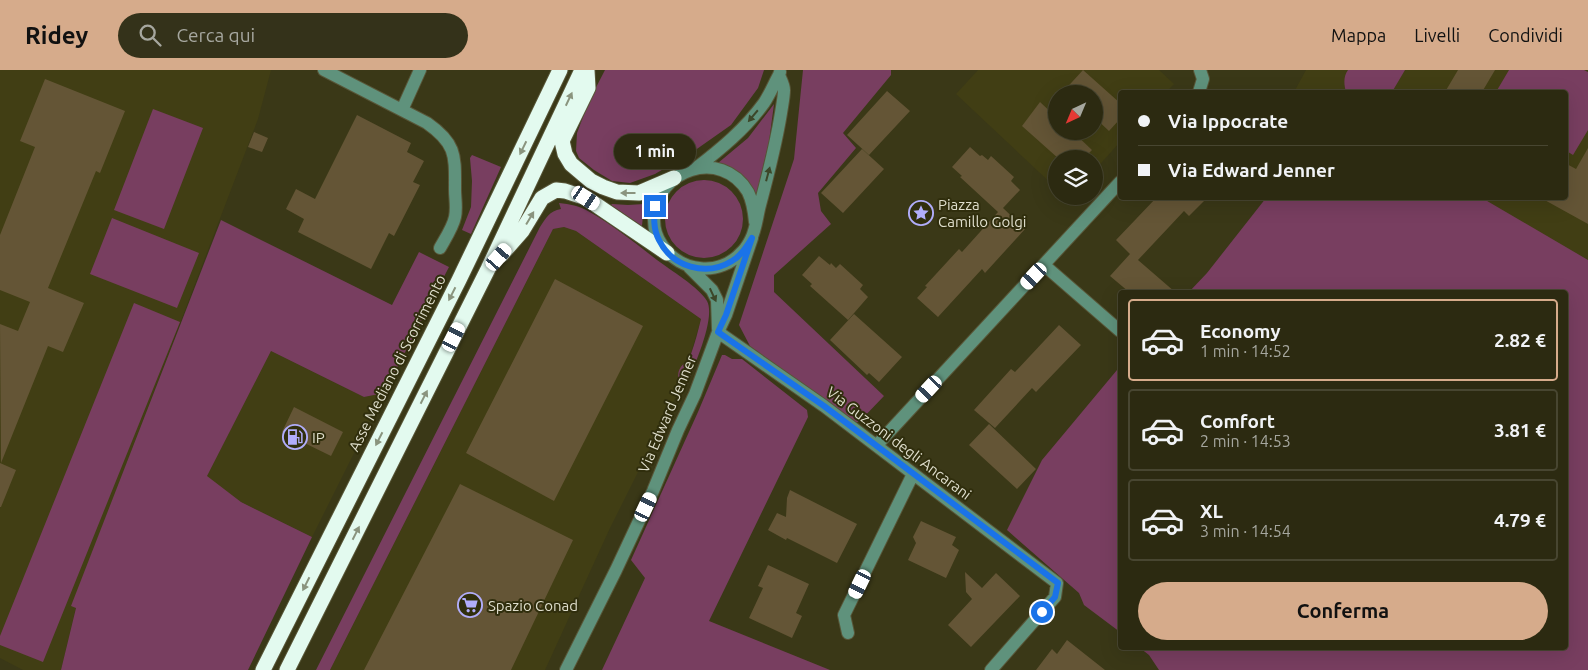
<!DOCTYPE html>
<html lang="it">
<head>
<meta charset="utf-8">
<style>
  body { margin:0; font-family:Ubuntu,sans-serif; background:#34321a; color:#f1f3f6; height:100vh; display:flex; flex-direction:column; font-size:19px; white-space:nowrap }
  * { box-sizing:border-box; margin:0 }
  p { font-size:16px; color:#a6a79f }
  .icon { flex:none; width:28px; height:28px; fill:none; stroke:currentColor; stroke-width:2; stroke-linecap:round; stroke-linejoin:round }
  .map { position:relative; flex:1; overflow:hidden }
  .details { position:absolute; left:1118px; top:220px; width:450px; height:360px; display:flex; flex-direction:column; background:#2c2a11; border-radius:5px; box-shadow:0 5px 20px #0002,0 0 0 1px #484631 }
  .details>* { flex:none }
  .guide { position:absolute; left:1118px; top:20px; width:450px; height:110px; border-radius:5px; box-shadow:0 5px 20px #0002,0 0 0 1px #484631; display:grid; align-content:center; height:110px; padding:0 20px; background:#2c2a11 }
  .needle { width:32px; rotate:224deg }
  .buttons { position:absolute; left:1048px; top:15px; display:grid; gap:10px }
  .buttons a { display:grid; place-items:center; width:55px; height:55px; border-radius:50%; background:#2c2a11; box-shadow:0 5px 20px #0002,0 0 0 1px #484631; font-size:25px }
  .end { position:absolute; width:22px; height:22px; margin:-11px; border:6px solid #1a73e8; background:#fff; box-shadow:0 0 0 2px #fff }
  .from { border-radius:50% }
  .bubble { position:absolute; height:35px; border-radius:18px; background:#2c2a11; box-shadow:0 5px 20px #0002,0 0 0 1px #484631; font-size:16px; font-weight:700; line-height:35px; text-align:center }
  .car { position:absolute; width:15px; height:30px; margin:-15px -8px; border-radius:6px; box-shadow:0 0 4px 1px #0007; background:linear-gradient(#fff 24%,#345 0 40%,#fff 0 76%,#345 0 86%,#fff 0) }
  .guide b { display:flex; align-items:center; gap:18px; height:48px; font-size:19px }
  .guide b+b { border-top:1px solid #484631 }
  .guide i { width:12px; height:12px; background:#f1f3f6 }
  ul { padding:9px 0 0; list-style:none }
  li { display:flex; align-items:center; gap:15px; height:82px; margin:0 10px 8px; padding:0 10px; border:2px solid #484631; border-radius:5px }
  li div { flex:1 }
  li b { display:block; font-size:19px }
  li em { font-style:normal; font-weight:700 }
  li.active { border-color:#d6ab8b }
  li>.icon { width:45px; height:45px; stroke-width:1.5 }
  .button { display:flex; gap:10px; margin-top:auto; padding:10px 20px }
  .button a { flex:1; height:58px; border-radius:30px; background:#d6ab8b; color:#111; font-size:20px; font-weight:700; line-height:58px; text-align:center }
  header { display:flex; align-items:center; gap:30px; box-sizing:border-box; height:70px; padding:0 25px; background:#d6ab8b; color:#111 }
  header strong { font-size:24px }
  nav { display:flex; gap:28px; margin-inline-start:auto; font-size:18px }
  .search { width:350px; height:45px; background:#34321a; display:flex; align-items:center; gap:12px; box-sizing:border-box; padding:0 18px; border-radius:28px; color:#a6a79f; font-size:19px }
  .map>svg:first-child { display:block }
</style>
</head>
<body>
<header>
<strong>Ridey</strong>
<div class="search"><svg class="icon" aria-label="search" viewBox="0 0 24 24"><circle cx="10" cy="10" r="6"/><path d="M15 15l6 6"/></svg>Cerca qui</div>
<nav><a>Mappa</a><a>Livelli</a><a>Condividi</a></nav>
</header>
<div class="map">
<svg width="1588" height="600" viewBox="0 0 1588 600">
  <rect width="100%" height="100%" fill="#3a3817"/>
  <path fill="#413e14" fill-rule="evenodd" d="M0 0H271L258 49 72 536 76 537 61 600H23L0 588Z
    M978 0H1159L1174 14 1166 22H1120V72L1094 101V89H1056V118L956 24ZM1056 24H1094V61H1056Z
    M1306 0H1588V387L1565 222 1386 128H1565V22H1294Z
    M564 157 576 161 701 249 681 316 610 458 545 600H330L553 159Z
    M271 281 364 327 384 323 312 467 241 432 206 407Z"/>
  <path fill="#783e60" d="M605 0H764L758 18 731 55 694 81 655 104 630 113 612 111 594 100 579 88 576 81 577 63 589 31Z
    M803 0H891V5L843 63 856 78 818 123 821 141 831 154 774 205V222L884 326 860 351 855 353 750 276 739 255 794 89Z
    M1348 0H1405L1392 22H1346C1344 15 1343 7 1348 0Z
    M1509 0H1584L1588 2V60L1573 85 1565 80V22H1496Z
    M774 34 769 72 756 126 733 99 718 93 748 68Z
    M153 39 203 58 164 159 114 140Z
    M472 85 501 97 471 164 462 160 471 137 472 111 470 88Z
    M665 149a39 39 0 1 1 78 0a39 39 0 1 1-78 0Z
    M1266 128H1482L1588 190V600H1159L1149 585 1140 578H1565V222H1189L1207 203Z
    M559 133C570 134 579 136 588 141 613 155 635 173 657 190 669 199 700 218 707 231 716 248 694 296 687 314L679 312C675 296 686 295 691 284 695 273 698 261 701 249L576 161 564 157 553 159 330 600H316L540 157C546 148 549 141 561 139Z
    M612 134 628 135 644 134 642 156 611 135Z
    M112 148 199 183 177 238 90 204Z
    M221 150 392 235 419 182 449 197 384 323 364 327 271 281 207 406 241 432 312 467 248 600H61L76 538 71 536Z
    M134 233 180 252 43 592 0 575V566Z
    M722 285H725L732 289H742L807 340 808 347 709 551 830 600H602L645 508 631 490 698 342Z
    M1117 300H1120V562L1084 535 1079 523 1007 460 1042 390Z"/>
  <path fill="#645536" d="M1083 0 1120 33V49L1109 61 1094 47V24H1061Z
    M1458 0H1495L1482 22H1445Z
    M45 9 125 41 100 103 96 101 48 218 84 233 63 282 48 276 1 393 0 254 18 261 30 232 0 220V165L35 77 20 71Z
    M887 21 910 41 869 85 847 65Z
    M1040 32 1056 47V61H1072L1092 80 1083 89H1059L1022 56Z
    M357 45 411 73 407 82 424 91 413 112 420 115 394 166 389 163 371 199 298 162 304 149 286 139 296 119 315 129Z
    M254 62 268 68 262 82 248 77Z
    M970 77 980 86 982 85 988 90 991 86 1014 107 1011 111 1020 120 1003 138 1025 159 985 203 982 199 938 247 917 228 927 217 925 216 959 179 962 182 998 142 960 107 962 106 952 97Z
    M1588 78V154L1541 128H1565V93L1576 99Z
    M862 79 884 99 843 143 821 123Z
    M1156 128H1207L1189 146 1184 141 1138 190 1175 222H1129L1110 206 1130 184 1116 170Z
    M819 186 830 195 831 193 836 198 840 194 863 215 860 219 868 227 848 250 810 216 812 214 802 205Z
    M555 209 643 256 554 431 466 383Z
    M854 244 902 287 879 312 869 303 867 305 830 270Z
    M1059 255 1081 275 1036 322 1032 318 995 358 974 340 1011 299 1015 302Z
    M294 337 343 362 331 386 282 362Z
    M989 354 1036 399 1017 419 969 375Z
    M0 393 16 400 1 437H0Z
    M460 414 573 470 511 600H364Z
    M790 420 857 454 837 493 787 468 786 470 768 460 777 443 786 447 787 428Z
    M921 451 956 467 952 475 959 480 946 508 908 490 916 473 913 467Z
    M768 495 809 514 796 543 802 546 792 568 749 548 763 518 758 516Z
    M965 502 982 518 996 503 1020 526 971 577 948 555 972 529 966 522Z
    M1067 570 1105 600H1036L1052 579 1057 584Z"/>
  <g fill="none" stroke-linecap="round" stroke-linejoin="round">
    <defs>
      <path id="minor" d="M324 0 427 53C457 74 455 86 455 120 455 128 457 138 455 147 453 157 445 169 440 178
        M1199 22 1203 9 1200 0
        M402 40 420 0
        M696 98C721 79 745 59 764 33 770 24 774 14 779 5L780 2
        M755 152C754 141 753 132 748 122 721 77 655 99 654 150 654 158 657 168 662 175 681 203 720 207 743 181 746 178 749 173 751 169 756 159 757 146 760 135 768 105 776 74 781 43 782 36 784 27 784 20 784 15 781 10 779 5
        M1044 195 1120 261
        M689 197 712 220 717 230 718 259
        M718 262 824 336 1057 513 1055 527 991 600
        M877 375 1120 112
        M848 563 844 545 913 404
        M566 600 616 500 653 421 678 360 695 324 718 262 726 245 752 168"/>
      <path id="highway" d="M587 0 588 18 562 71 565 84 571 94 591 111 603 117 617 122 639 123 674 108
        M501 185 522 161 542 128 556 120 565 121 586 128 667 183
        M263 600 459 210 560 0
        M287 600 488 199 582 0"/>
    </defs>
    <use href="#minor" stroke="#585638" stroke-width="14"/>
    <use href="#highway" stroke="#585638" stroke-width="17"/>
    <use href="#minor" stroke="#5f927c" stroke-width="12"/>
    <use href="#highway" stroke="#e3faef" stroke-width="15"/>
  </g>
  <defs><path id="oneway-solid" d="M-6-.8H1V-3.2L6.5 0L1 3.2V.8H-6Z" transform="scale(1.25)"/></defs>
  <g fill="#8a947e">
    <use href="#oneway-solid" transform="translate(569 29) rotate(-65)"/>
    <use href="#oneway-solid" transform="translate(523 78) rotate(116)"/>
    <use href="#oneway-solid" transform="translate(628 123) rotate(-180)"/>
    <use href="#oneway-solid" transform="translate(530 148) rotate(-59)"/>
    <use href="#oneway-solid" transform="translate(452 224) rotate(117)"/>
    <use href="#oneway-solid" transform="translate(424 327) rotate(-63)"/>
    <use href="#oneway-solid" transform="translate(379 369) rotate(117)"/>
    <use href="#oneway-solid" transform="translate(356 463) rotate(-63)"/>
    <use href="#oneway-solid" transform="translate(306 514) rotate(117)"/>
  </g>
  <g fill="#3c4729">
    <use href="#oneway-solid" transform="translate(753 46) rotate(130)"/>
    <use href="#oneway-solid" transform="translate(768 104) rotate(-75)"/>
    <use href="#oneway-solid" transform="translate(713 225) rotate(65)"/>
  </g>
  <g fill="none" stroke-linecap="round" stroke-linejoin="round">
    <path stroke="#1a73e8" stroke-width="6" d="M655 136C654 147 653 159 659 170 672 197 706 207 732 191 741 186 746 177 752 168L726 245 718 262 824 336 1058 513 1055 527 1042 542"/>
  </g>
  <defs>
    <symbol id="sight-ring" viewBox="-11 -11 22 22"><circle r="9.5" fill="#302e0d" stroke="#b1adfa" stroke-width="1.5"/><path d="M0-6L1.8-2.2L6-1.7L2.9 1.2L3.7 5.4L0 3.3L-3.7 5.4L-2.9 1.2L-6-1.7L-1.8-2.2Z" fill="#b1adfa"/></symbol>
    <symbol id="fuel-ring" viewBox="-11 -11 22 22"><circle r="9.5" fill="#302e0d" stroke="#b1adfa" stroke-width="1.5"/><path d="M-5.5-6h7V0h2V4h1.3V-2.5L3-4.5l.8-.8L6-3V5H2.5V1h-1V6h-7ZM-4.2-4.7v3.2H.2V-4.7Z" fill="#b1adfa"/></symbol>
    <symbol id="supermarket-ring" viewBox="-11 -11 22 22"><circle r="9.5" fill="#302e0d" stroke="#b1adfa" stroke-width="1.5"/><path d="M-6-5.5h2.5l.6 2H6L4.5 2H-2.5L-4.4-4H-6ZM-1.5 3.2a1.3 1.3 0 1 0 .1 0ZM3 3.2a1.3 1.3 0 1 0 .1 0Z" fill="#b1adfa"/></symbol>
  </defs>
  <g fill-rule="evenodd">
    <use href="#sight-ring" x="907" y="129" width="28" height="28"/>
    <use href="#fuel-ring" x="281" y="353" width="28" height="28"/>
    <use href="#supermarket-ring" x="456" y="521" width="28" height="28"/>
  </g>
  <g text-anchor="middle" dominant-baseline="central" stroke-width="4" stroke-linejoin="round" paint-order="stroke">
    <g font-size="15" fill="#dfdecc" stroke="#302e0d" text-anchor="start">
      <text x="938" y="134">Piazza<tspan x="938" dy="17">Camillo Golgi</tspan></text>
      <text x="312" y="367">IP</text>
      <text x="488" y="535">Spazio Conad</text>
    </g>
    <g font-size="15" fill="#dfdecc" stroke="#302e0d">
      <text transform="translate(397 293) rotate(-63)">Asse Mediano di Scorrimento</text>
      <text transform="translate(667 344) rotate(-67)">Via Edward Jenner</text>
      <text transform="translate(899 373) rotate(37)">Via Guzzoni degli Ancarani</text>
    </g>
  </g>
</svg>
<div class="buttons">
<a><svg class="needle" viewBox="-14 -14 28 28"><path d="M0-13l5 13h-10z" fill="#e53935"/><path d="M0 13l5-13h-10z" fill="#a6a79f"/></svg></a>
<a><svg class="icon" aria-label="layers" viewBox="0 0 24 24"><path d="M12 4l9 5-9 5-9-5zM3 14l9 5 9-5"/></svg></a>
</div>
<i class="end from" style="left:1042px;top:542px"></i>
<i class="end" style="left:655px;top:136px"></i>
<div class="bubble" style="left:614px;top:64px;width:82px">1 min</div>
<i class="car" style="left:586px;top:128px;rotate:124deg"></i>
<i class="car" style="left:499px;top:187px;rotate:41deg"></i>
<i class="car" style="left:1034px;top:206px;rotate:223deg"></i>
<i class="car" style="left:454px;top:267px;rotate:27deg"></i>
<i class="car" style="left:929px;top:319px;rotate:223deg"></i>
<i class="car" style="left:646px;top:437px;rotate:25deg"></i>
<i class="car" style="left:860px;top:514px;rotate:206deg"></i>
<div class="guide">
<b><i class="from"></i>Via Ippocrate</b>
<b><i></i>Via Edward Jenner</b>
</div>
<section class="details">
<ul>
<li class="active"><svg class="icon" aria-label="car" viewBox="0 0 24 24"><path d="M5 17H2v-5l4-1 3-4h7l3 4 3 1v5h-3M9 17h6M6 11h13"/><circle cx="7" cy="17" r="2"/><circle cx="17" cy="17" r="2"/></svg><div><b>Economy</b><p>1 min · 14:52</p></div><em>2.82 €</em></li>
<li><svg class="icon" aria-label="car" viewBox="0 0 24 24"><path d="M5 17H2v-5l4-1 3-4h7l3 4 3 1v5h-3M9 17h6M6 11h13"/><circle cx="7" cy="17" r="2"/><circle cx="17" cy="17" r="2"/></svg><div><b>Comfort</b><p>2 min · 14:53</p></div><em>3.81 €</em></li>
<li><svg class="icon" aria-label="car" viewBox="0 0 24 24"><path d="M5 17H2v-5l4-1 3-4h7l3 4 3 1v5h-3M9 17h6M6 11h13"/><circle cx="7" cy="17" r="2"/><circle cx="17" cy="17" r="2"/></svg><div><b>XL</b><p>3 min · 14:54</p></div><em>4.79 €</em></li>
</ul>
<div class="button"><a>Conferma</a></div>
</section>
</div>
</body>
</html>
